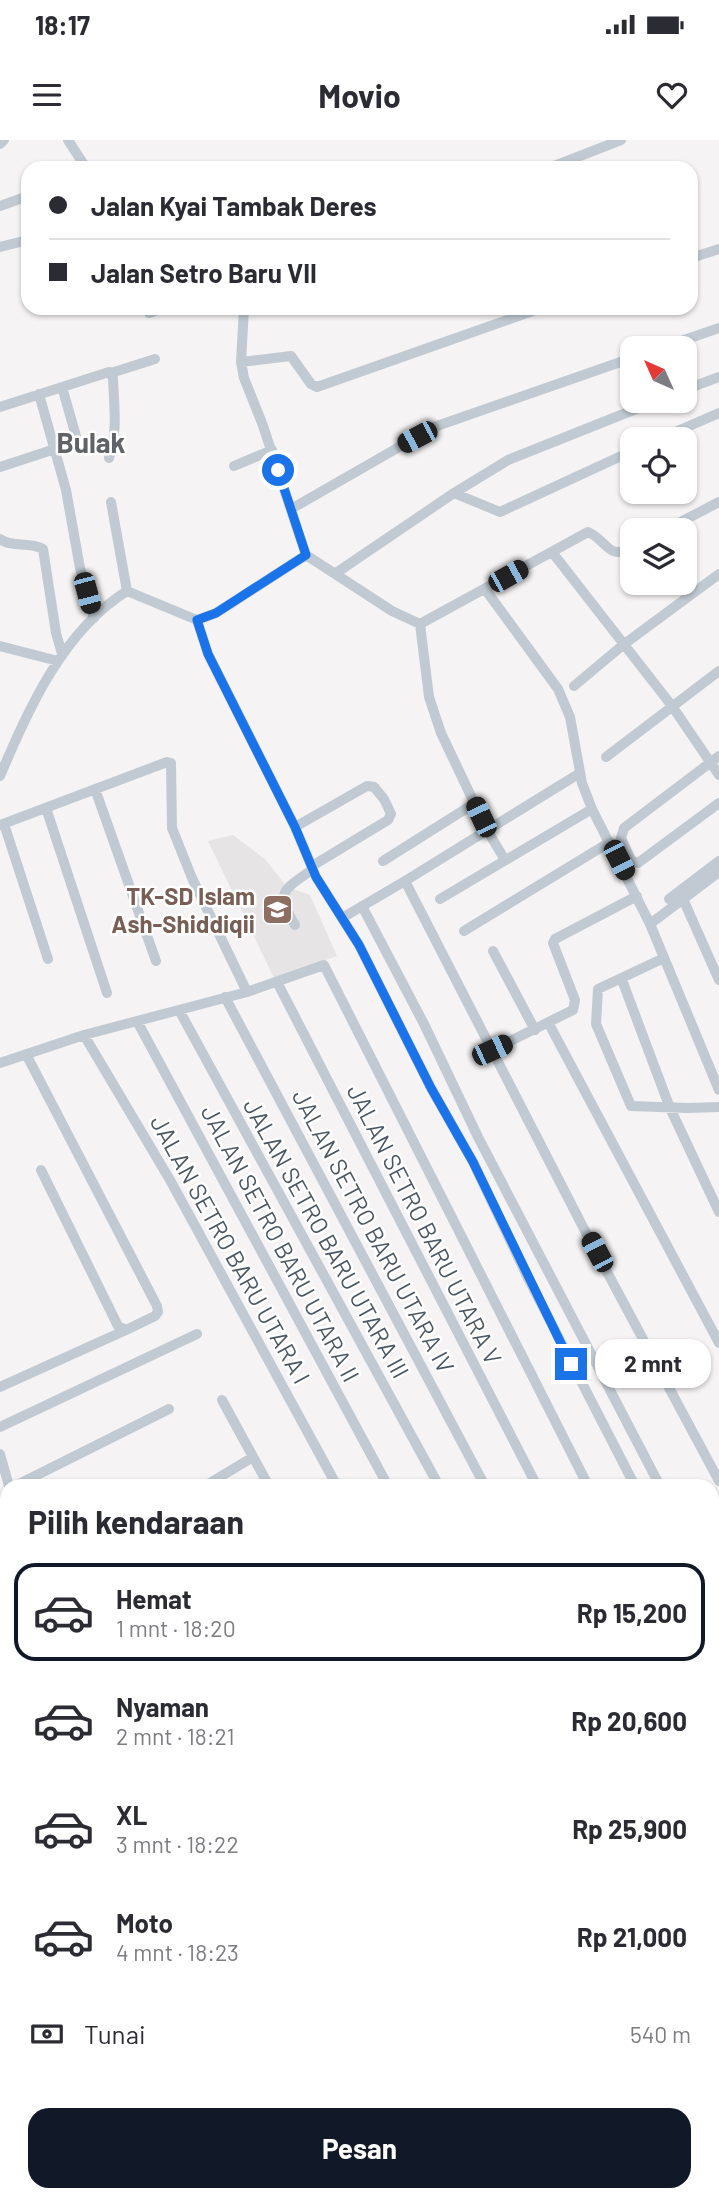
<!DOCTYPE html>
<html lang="id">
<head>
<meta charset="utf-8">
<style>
  body { margin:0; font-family:Barlow,sans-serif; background:#f2f2f3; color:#2b2b33; height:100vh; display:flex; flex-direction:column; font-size:26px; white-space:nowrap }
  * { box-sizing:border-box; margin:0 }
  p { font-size:23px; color:#7c7c81 }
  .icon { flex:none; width:38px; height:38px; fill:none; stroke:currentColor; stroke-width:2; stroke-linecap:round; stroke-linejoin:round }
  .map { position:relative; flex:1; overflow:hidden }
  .side { position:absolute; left:0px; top:1339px; width:719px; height:723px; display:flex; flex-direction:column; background:#fff; border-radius:21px 21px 0 0; box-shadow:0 2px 5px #0004 }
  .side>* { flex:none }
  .hud { position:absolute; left:21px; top:21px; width:677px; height:154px; border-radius:21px; box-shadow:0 2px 5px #0004; display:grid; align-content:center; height:154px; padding:0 28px; background:#fff }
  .needle { width:46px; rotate:315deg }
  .tools { position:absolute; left:620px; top:196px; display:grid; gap:14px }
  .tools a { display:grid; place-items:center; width:77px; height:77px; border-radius:14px; background:#fff; box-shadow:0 2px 5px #0004; font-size:35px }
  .end { position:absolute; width:32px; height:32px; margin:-16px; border:9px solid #1a73e8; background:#fff; box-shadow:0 0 0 4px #fff }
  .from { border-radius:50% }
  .bubble { position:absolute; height:49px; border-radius:21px; background:#fff; box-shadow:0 2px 5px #0004; font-size:23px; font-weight:700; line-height:49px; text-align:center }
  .car { position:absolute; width:21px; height:42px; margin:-21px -10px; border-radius:9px; box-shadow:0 0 5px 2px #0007; background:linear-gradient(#222 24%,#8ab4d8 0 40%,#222 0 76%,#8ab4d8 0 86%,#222 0) }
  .hud b { display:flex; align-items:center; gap:24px; height:66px; font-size:26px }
  .hud b+b { border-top:2px solid #e1e1e2 }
  .hud i { width:18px; height:18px; background:#2b2b33 }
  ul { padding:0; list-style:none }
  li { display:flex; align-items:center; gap:21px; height:98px; margin:0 14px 10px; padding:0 14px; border:4px solid transparent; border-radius:21px }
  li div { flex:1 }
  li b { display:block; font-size:26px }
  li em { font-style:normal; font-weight:700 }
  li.active { border-color:#111827 }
  li>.icon { width:63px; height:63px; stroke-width:1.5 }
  h2 { padding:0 28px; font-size:32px; line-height:84px }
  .pay { display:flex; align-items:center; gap:18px; height:77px; padding:0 28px; font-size:26px }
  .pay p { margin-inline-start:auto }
  .button { display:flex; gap:14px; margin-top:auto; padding:14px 28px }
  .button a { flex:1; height:80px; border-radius:21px; background:#111827; color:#fff; font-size:28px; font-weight:700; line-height:80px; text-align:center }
  .status { display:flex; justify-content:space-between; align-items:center; height:49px; padding:0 35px; background:#fff; direction:ltr }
  .status svg { height:19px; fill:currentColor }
  header { display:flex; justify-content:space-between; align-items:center; height:91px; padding:0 28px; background:#fff; font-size:32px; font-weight:700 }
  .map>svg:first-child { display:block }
</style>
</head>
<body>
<div class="status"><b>18:17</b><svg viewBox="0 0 49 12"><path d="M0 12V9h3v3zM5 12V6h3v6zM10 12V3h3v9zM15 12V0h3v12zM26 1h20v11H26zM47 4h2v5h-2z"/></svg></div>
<header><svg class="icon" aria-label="menu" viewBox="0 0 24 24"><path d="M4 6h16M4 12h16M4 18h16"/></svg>Movio<svg class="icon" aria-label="heart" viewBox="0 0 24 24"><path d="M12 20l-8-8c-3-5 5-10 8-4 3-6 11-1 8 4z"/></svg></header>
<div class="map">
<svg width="719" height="2060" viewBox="0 0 719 2060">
  <rect width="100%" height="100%" fill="#f5f3f3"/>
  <path fill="#e6e4e5" d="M233 695 265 719 287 747 310 755 337 816 274 838 208 701Z"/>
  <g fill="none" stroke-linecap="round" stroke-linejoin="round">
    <path stroke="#c1cad2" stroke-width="10" d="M68 0 86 28
      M0 4 4 0
      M549 28 621 0
      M0 66 28 56
      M0 107 28 100
      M691 118 719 109
      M149 173 162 168
      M661 208 719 188
      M241 222 291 216 311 244 317 247 541 168
      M111 233 155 219
      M62 247 76 296
      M684 250 719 237
      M39 254 66 350 80 428 94 478
      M0 267 109 232 113 238C114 266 118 292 109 318
      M659 299 719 273
      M234 326 272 310
      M0 327 55 309
      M454 353 500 372 632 311
      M111 362 127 451
      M291 369 434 287 632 218
      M665 390 719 362
      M0 399C12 408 30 401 43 409L56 493 62 514
      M552 412 672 566 719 635
      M306 415 392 471 420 484 588 392C607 400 608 421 632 408
      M336 433 454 353 508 320 656 261
      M485 449 558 549 570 577 582 643 592 669 650 784 719 950
      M197 480 208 514 295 687 316 737 359 805 431 948 473 1022 528 1138 635 1346
      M420 484 429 557 441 593 487 690 505 720
      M0 506 58 521
      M574 546 623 505 719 434
      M719 616 624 688 621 698 631 720 638 723 719 663
      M606 617 719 531
      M0 636C29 568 63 491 127 451L197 480 216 473 306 415 262 283 244 238 241 222 244 168
      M95 649 156 821
      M46 668 107 853
      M4 684 48 819
      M0 685 167 622 171 623 172 688 192 738 247 852
      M295 687 367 646 374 647 384 659 391 674 388 680 312 726
      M383 721 475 663
      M405 741 584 1089 719 1341
      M440 759 592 669
      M669 759 719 721
      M683 759 719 840
      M362 766 424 884 478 997 660 1346
      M342 778 405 741 580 633
      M650 784 719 732
      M295 785C274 751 284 750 313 729
      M464 791 610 702
      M493 811 535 890
      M664 818 598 849 596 884 631 966 688 968 719 967
      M622 840 670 968 719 1072
      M277 842 537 1346
      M225 857 485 1346
      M179 870 439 1346
      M137 881 388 1346
      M549 884 719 1203
      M84 895 170 1040 337 1346
      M492 910 573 870 575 860 553 803 555 799 637 756
      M27 916 157 1166 158 1172 155 1176 126 1190 118 1186 41 1030
      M0 923 84 895 247 852 324 825 588 1346
      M0 1247 126 1190
      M222 1260 269 1346
      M0 1287 197 1194
      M0 1314 9 1346
      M15 1346 169 1269
      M205 1346 253 1317
      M0 1409 7 1403
      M712 1451 719 1467
      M0 1485 7 1480
      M0 1557 7 1551
      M712 1588 719 1606
      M0 1597 7 1591
      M712 1689 719 1706
      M0 1760 7 1755
      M712 1830 719 1847
      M712 1985 719 2001
      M0 2032 7 2034
      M46 2054 49 2060
      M135 2054 138 2060
      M236 2054 238 2060
      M299 2054 301 2060
      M364 2054 366 2060
      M453 2054 456 2060
      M515 2054 517 2060
      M557 2054 559 2060
      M629 2054 632 2060
      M689 2054 691 2060"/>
  </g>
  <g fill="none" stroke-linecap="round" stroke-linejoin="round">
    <path stroke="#1a73e8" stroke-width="9" d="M278 330 306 415 216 473 197 480 208 514 295 687 316 737 359 805 431 948 473 1022 571 1224"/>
  </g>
  <defs>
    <symbol id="school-square" viewBox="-11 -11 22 22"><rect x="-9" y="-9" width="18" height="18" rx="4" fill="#8d6e63" stroke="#fff"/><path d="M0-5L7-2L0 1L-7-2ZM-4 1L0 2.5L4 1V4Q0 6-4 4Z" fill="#fff"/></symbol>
  </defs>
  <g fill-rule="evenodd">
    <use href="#school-square" x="260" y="752" width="35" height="35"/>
  </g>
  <g text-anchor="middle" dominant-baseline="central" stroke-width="5" stroke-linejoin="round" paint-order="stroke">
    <g font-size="24" font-weight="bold" fill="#785e54" stroke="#fff" text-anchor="end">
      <text x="255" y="755">TK-SD Islam<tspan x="255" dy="28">Ash-Shiddiqii</tspan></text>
    </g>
    <g font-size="24" fill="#4a5661" stroke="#fff">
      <text transform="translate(425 1084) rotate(63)">JALAN SETRO BARU UTARA V</text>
      <text transform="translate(374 1091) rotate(62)">JALAN SETRO BARU UTARA IV</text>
      <text transform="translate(327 1098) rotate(61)">JALAN SETRO BARU UTARA III</text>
      <text transform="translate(281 1103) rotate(62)">JALAN SETRO BARU UTARA II</text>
      <text transform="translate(231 1109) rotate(61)">JALAN SETRO BARU UTARA I</text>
    </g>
    <g font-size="28" font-weight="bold" fill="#5f6368" stroke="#fff">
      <text x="91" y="302">Bulak</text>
    </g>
  </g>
</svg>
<div class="tools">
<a><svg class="needle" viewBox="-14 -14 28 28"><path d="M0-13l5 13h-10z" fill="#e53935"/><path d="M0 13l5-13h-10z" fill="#7c7c81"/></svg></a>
<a><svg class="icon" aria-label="locate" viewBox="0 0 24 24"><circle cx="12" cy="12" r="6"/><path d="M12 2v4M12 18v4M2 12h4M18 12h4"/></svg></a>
<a><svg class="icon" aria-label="layers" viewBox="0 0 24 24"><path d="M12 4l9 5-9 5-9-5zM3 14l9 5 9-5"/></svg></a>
</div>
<i class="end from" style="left:278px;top:330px"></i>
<i class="end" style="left:571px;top:1224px"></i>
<div class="bubble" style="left:595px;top:1199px;width:116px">2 mnt</div>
<i class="car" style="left:417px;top:297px;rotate:242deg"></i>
<i class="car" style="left:508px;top:436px;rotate:61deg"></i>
<i class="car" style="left:87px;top:453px;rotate:165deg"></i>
<i class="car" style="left:481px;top:677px;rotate:335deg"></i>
<i class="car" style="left:619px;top:720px;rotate:153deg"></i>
<i class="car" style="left:492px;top:910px;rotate:65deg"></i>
<i class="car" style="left:597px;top:1112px;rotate:332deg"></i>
<div class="hud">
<b><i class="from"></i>Jalan Kyai Tambak Deres</b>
<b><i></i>Jalan Setro Baru VII</b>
</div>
<section class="side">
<h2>Pilih kendaraan</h2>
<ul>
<li class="active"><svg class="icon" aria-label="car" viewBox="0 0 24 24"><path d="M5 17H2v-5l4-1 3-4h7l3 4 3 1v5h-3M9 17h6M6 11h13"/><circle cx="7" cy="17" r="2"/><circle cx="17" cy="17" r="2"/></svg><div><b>Hemat</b><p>1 mnt · 18:20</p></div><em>Rp 15,200</em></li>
<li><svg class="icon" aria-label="car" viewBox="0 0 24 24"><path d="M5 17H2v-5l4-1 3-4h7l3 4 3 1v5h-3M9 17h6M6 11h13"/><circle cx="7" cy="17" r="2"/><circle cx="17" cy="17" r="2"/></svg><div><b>Nyaman</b><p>2 mnt · 18:21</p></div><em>Rp 20,600</em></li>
<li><svg class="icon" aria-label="car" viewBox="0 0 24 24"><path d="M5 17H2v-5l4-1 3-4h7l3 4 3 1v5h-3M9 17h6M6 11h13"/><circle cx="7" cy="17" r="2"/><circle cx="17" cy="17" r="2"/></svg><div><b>XL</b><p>3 mnt · 18:22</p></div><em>Rp 25,900</em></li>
<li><svg class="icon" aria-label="car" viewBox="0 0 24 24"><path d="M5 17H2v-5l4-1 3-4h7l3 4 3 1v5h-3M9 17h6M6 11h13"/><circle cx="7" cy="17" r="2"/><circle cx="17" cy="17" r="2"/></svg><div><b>Moto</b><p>4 mnt · 18:23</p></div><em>Rp 21,000</em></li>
</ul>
<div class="pay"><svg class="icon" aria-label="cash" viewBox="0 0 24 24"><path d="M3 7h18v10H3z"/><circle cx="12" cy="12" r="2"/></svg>Tunai<p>540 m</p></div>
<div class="button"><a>Pesan</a></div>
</section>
</div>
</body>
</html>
